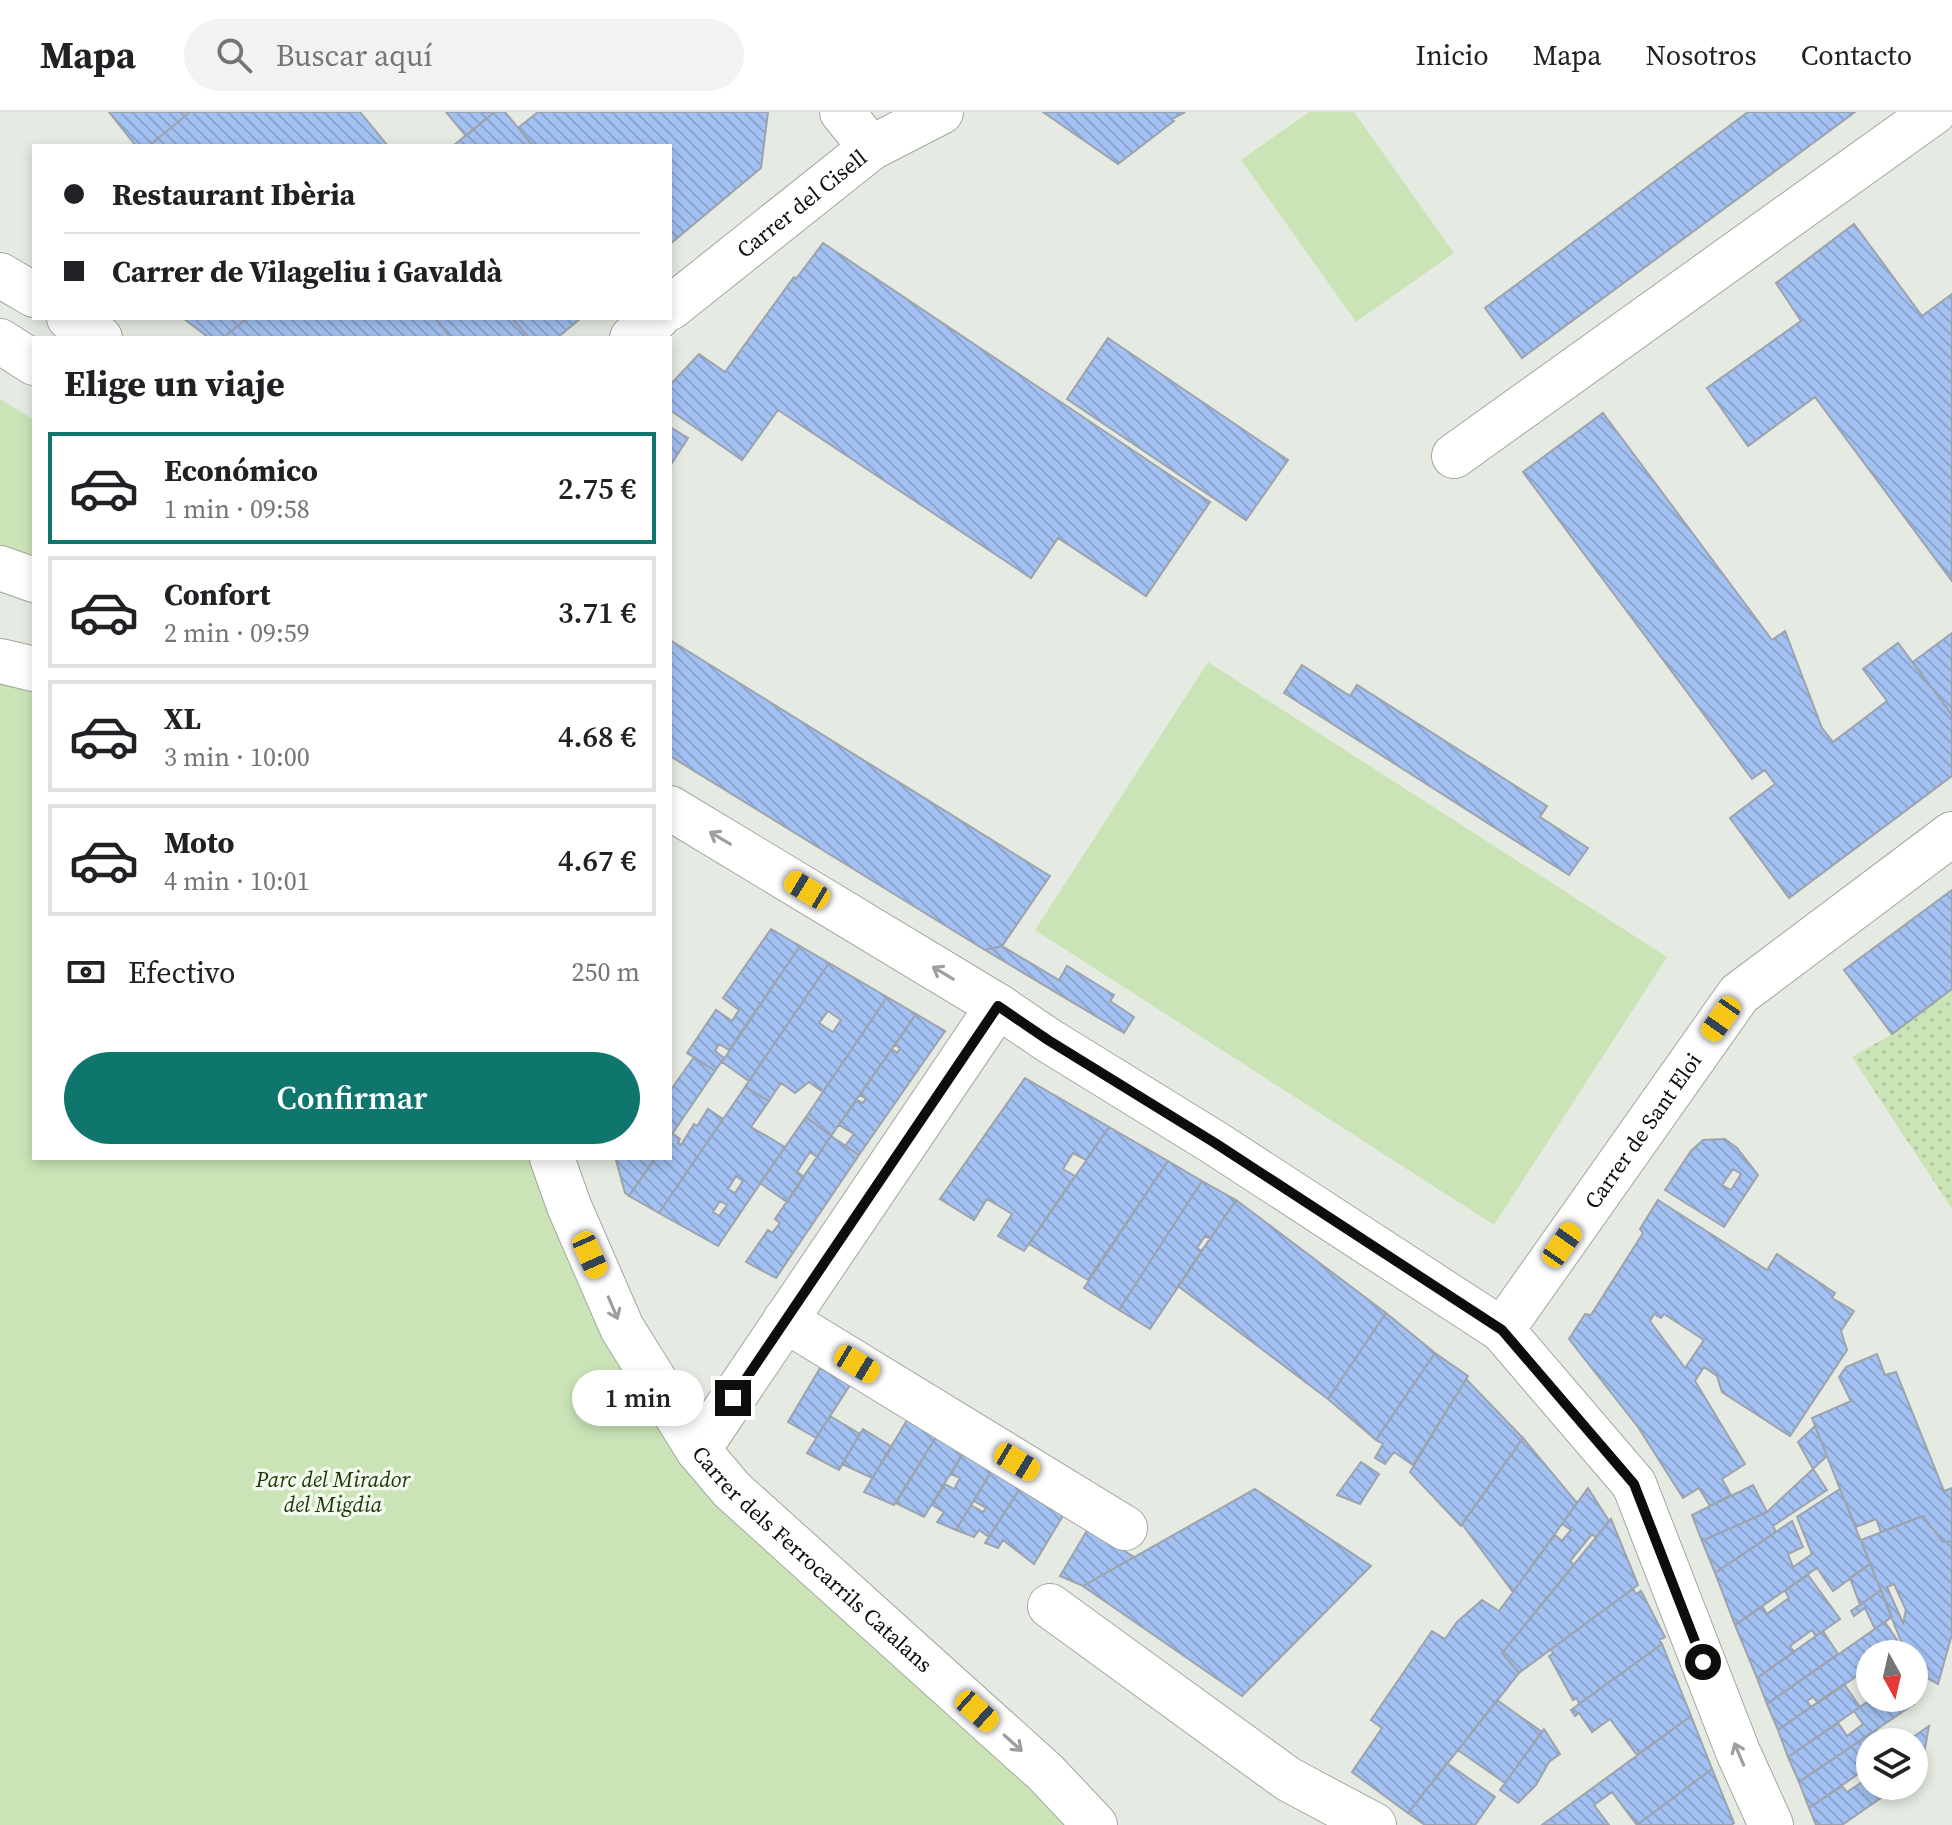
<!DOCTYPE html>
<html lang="es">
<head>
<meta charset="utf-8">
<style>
  body { margin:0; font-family:"Source Serif 4",serif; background:#f2f2f2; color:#202124; height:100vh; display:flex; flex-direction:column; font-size:30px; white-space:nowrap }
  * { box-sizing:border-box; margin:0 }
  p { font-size:26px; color:#757577 }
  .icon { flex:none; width:44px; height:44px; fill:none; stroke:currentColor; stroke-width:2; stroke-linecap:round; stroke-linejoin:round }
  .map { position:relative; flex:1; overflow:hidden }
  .sheet { position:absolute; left:32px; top:224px; width:640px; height:824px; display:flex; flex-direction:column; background:#fff; border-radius:0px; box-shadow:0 4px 12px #0003 }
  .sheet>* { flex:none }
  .hud { position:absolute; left:32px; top:32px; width:640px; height:176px; border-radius:0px; box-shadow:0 4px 12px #0003; display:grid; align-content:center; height:176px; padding:0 32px; background:#fff }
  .needle { width:52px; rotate:172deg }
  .tools { position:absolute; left:1856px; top:1528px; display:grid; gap:16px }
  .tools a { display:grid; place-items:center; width:72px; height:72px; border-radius:50%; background:#fff; box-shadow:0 4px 12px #0003; font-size:40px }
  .end { position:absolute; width:36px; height:36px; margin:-18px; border:10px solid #0d0e0b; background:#fff; box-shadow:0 0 0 4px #fff }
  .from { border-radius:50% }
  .bubble { position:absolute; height:56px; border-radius:28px; background:#fff; box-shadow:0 4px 12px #0003; font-size:26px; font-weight:600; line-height:56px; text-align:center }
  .car { position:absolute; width:24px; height:48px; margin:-24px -12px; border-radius:10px; box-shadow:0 0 6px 2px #0007; background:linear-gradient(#f5c518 24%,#345 0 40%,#f5c518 0 76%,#345 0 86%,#f5c518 0) }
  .hud b { display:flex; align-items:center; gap:28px; height:76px; font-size:30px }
  .hud b+b { border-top:2px solid #e0e0e0 }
  .hud i { width:20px; height:20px; background:#202124 }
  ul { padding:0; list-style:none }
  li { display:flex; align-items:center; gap:24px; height:112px; margin:0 16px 12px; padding:0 16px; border:4px solid #e0e0e0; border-radius:0px }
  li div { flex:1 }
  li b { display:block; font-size:30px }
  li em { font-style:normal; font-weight:600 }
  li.on { border-color:#0f766e }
  li>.icon { width:72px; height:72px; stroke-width:1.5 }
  h2 { padding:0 32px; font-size:36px; line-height:96px }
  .pay { display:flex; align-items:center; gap:20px; height:88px; padding:0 32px; font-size:30px }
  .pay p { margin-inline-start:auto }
  .primary-button { display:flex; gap:16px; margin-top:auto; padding:16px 32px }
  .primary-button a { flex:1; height:92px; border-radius:48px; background:#0f766e; color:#fff; font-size:32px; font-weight:600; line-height:92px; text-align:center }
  header { display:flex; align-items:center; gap:48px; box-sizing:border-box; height:112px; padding:0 40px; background:#fff; border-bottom:2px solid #e0e0e0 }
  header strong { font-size:38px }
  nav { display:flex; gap:44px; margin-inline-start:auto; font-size:28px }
  .search { width:560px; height:72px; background:#f2f2f2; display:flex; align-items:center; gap:20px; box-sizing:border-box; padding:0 28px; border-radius:44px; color:#757577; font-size:30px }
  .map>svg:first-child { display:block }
</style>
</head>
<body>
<header>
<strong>Mapa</strong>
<div class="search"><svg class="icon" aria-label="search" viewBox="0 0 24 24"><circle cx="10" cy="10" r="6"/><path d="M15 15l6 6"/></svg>Buscar aquí</div>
<nav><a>Inicio</a><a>Mapa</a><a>Nosotros</a><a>Contacto</a></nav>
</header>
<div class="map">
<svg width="1952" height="1713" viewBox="0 0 1952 1713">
  <defs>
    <pattern id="park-dots" width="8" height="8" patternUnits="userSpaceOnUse" patternTransform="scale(2)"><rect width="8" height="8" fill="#cae4b7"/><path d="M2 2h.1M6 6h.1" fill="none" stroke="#acc29c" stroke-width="1.8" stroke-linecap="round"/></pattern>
    <pattern id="building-back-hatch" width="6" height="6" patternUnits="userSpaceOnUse" patternTransform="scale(2)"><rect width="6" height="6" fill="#a3c1f2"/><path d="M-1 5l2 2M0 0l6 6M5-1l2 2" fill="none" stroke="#8ba5ce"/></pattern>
  </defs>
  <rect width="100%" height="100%" fill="#e5ebe2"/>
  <path fill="#cae4b7" d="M1309 0H1354L1454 141 1356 210 1241 48Z
    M0 287 34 308V452L0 440Z
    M1208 550 1667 845 1494 1113 1035 818Z
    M0 566 34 574V1046H552L698 1338 1095 1713H0Z"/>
  <path fill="url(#park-dots)" d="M1952 877V1097L1852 945 1892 922Z"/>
  <path fill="url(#building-back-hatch)" stroke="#9da3ac" stroke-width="2" fill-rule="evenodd" d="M109 0H190L149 34H136Z
    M190 0H360L388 34H149Z
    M446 0H494L466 24Z
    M494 0H505L533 34H453Z
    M538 0H768L761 56 670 132V34H533L518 16Z
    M1043 0H1185L1172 7 1174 9 1118 52Z
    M1748 0H1855L1522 246 1485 196Z
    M1854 112 1922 204 1952 182V469L1815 285 1748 334 1707 276 1801 209 1776 171Z
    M823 131 1210 390 1146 484 1058 426 1031 466 778 298 742 348 670 298V273L699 242 725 260 794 165 796 167Z
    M183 206H247L223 226H209Z
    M247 206H435L451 226H223Z
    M435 206H512L529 226H451Z
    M512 206H581L557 226H529Z
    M1108 226 1288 348 1246 408 1067 287Z
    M1603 301 1772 528 1785 519 1822 616 1833 630 1887 589 1863 557 1898 531 1952 603V664L1789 786 1730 706 1775 672 1765 658 1752 667 1523 360Z
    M670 315 688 326 670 354Z
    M1952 521V603L1913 550Z
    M670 528 1050 764 1002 834 985 838 670 644Z
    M1302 553 1350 584 1357 573 1547 694 1540 705 1588 736 1569 763 1284 581Z
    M1952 778V877L1892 922 1844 858Z
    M771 817 800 834 729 938 719 932 715 939 724 946 715 959 687 941 716 898 732 909 739 898 723 886Z
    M800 834 829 851 749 969 722 950Z
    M1002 834 1059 868 1067 854 1114 883 1110 889 1134 905 1124 921 985 838Z
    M829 851 887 885 823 980 809 970 795 981 781 971 769 989 745 975ZM828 899 841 908 833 920 819 911Z
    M887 885 916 902 831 1024 806 1005Z
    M916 902 945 919 859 1043 845 1034 854 1022 839 1013 857 988 863 991 866 986 860 983 892 937 897 941 900 936 895 933Z
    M694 945 715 959 670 1025V979Z
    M1025 966 1109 1015 1086 1048 1073 1041 1063 1057 1075 1064 1024 1139 998 1124 1012 1102 987 1087 974 1108 940 1087Z
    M745 975 769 989 751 1015 785 1035 718 1134 659 1101ZM736 1064 743 1069 735 1081 728 1077ZM720 1089 727 1093 719 1104 713 1100Z
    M708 997 723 1007 659 1101 629 1084 655 1046H670V1025L672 1021 680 1027 678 1031 681 1033 694 1012 697 1014Z
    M806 1005 831 1024 817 1045 810 1040 797 1060 804 1065 787 1090 760 1071Z
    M1109 1015 1168 1049 1088 1168 1029 1132Z
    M831 1024 859 1043 776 1166 746 1150 768 1118 772 1121 780 1111 775 1107Z
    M1725 1027 1737 1036 1758 1063 1724 1115 1665 1078 1691 1039 1703 1028ZM1733 1057 1741 1062 1731 1078 1722 1073Z
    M621 1046H655L629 1084 625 1081 616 1048Z
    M1168 1049 1202 1069 1119 1198 1084 1176Z
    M1202 1069 1236 1088 1210 1127 1205 1124 1197 1136 1202 1139 1150 1217 1119 1198Z
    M1236 1088 1386 1201 1328 1287 1178 1174Z
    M1658 1088 1767 1158 1777 1142 1835 1181 1832 1186 1854 1199 1841 1219 1847 1238 1790 1324 1722 1280 1717 1264 1704 1255 1695 1269 1745 1352 1722 1367 1731 1383 1710 1394 1699 1376 1683 1386 1638 1315 1569 1227 1585 1202 1591 1203 1643 1121 1640 1117ZM1654 1202 1661 1206 1664 1202 1704 1228 1685 1256 1650 1209Z
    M1386 1201 1435 1241 1376 1328 1328 1287Z
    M1435 1241 1468 1264 1413 1353 1394 1340 1385 1352 1375 1346 1383 1332 1376 1328Z
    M1877 1242 1885 1263 1896 1260 1944 1379 1952 1376V1429L1943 1430 1923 1404 1881 1420 1876 1407 1856 1415 1840 1377 1812 1306 1851 1289 1839 1265 1846 1255Z
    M820 1256 850 1273 816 1326 788 1310Z
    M1466 1267 1523 1326 1461 1414 1410 1360Z
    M830 1304 860 1322 839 1358 807 1341Z
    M907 1308 936 1325 894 1393 864 1380Z
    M1815 1314 1827 1344 1813 1357 1798 1330Z
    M863 1317 892 1335 872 1366 842 1352Z
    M936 1325 963 1341 924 1405 896 1391Z
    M1523 1326 1577 1391 1513 1480 1462 1412Z
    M963 1341 992 1358 956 1418 937 1410 944 1400 932 1393 945 1372 954 1377 960 1366 951 1362Z
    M1361 1350 1379 1362 1360 1392 1337 1383Z
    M1813 1357 1827 1378 1773 1414 1776 1420 1715 1461 1702 1429 1767 1400Z
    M992 1358 1021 1375 989 1425 979 1418 974 1425 956 1418 971 1393 983 1400 986 1396 974 1389Z
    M1753 1373 1767 1400 1702 1429 1692 1403Z
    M1021 1375 1064 1402 1034 1452 1003 1428 998 1436 985 1431Z
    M1588 1376 1609 1409 1596 1426 1592 1422 1570 1449 1574 1453 1502 1541 1519 1561 1408 1701 1352 1660 1382 1616 1371 1608 1432 1519 1445 1527 1457 1510 1482 1488 1499 1499 1555 1423 1562 1429 1571 1418 1562 1412Z
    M1255 1377 1371 1454 1242 1584 1083 1474Z
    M1840 1377 1870 1452 1833 1479 1817 1456 1735 1513 1715 1461 1792 1409 1803 1435 1788 1442 1793 1455 1812 1442 1797 1405Z
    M1923 1404 1943 1430 1952 1429V1522L1938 1572 1914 1559V1542H1906L1861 1428ZM1894 1472 1906 1498 1903 1511 1887 1475Z
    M1611 1407 1638 1473 1519 1561 1502 1541Z
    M1088 1417 1134 1445 1083 1474 1060 1464Z
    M1870 1452 1881 1478 1860 1493 1850 1466Z
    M1808 1463 1840 1507 1816 1524 1812 1518 1790 1534 1794 1540 1757 1566 1735 1513 1762 1494 1767 1502 1789 1486 1785 1479Z
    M1633 1477 1636 1482 1641 1479 1665 1525 1659 1528 1662 1532 1579 1592 1577 1586 1573 1588 1549 1544 1553 1542 1551 1537Z
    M1881 1478 1892 1505 1875 1517 1865 1496 1854 1504 1851 1499Z
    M1885 1510 1901 1534 1889 1542H1870V1555L1818 1591 1813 1585 1807 1589 1811 1595 1778 1618 1767 1592Z
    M1823 1519 1838 1542 1767 1592 1757 1566Z
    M1662 1532 1691 1604 1637 1643 1610 1607 1592 1620 1579 1601 1575 1604 1571 1598Z
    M1844 1572 1860 1595 1788 1645 1778 1618Z
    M1873 1586H1910L1914 1592 1799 1670 1788 1645 1838 1611 1847 1624 1863 1612 1854 1599Z
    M1497 1588 1542 1620 1505 1671 1458 1638Z
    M1691 1604 1712 1657 1637 1713 1612 1680 1594 1693 1609 1713H1542Z
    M1929 1614 1921 1658 1914 1663V1630H1906Z
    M1544 1617 1560 1642 1549 1650 1536 1673 1518 1691 1500 1678Z
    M1876 1618 1885 1630H1870V1654L1809 1696 1799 1670Z
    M1447 1651 1495 1685 1475 1713H1425L1408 1701Z
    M1712 1657 1734 1711 1731 1713H1637Z
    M1870 1665V1674H1898L1842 1713H1816L1809 1696 1842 1674 1847 1680Z"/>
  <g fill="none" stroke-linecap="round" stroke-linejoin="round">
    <defs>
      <g id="minor">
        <path d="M842 0 871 36"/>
        <path d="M0 163 34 183"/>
        <path id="s1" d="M670 196 871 36 941 0"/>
        <path d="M69 206 100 226"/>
        <path d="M632 226 657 206"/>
        <path d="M0 229 34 251"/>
        <path d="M1454 344 1934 0"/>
        <path d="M0 456 34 468"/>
        <path d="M0 549 34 557"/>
        <path d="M670 696 998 894 1048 928 1215 1031 1502 1218 1634 1372 1738 1640 1771 1713"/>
        <path id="s2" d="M552 1046 569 1094 622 1216 698 1338 732 1378 1046 1661 1095 1713"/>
        <path d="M785 1208 1125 1416"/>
        <path id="s3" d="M1502 1218 1739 882 1952 722"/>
        <path d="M698 1338 998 894"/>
        <path d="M1050 1494 1288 1667 1374 1713"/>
      </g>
    </defs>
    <use href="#minor" stroke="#a2a89e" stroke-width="46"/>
    <use href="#minor" stroke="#fff" stroke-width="44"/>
  </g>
  <defs><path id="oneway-shaft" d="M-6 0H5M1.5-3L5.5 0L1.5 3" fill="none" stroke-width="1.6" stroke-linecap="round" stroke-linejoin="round" transform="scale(2)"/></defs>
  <g stroke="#9e9f9d">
    <use href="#oneway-shaft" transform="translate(720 726) rotate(-149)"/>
    <use href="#oneway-shaft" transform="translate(943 861) rotate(-149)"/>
    <use href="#oneway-shaft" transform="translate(613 1196) rotate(67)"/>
    <use href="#oneway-shaft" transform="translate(1013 1631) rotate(42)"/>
    <use href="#oneway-shaft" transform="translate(1739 1642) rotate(-113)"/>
  </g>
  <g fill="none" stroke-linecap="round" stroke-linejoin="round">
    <path stroke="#0d0e0b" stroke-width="10" d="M733 1286 998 894 1048 928 1215 1031 1502 1218 1634 1372 1703 1550"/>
  </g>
  <g text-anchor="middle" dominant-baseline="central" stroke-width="7" stroke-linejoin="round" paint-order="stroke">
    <g font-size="22" fill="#0d0e0b" stroke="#f3f9ef">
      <text stroke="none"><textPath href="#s1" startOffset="168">Carrer del Cisell</textPath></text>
      <text stroke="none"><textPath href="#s3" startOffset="244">Carrer de Sant Eloi</textPath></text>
      <text stroke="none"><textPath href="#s2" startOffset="486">Carrer dels Ferrocarrils Catalans</textPath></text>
    </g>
    <g font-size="22" font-style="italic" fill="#1d3700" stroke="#f3f9ef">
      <text x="333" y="1367">Parc del Mirador<tspan x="333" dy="25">del Migdia</tspan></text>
    </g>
  </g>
</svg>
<div class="tools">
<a><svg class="needle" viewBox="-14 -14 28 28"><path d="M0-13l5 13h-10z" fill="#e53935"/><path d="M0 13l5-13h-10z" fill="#757577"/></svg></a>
<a><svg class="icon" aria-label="layers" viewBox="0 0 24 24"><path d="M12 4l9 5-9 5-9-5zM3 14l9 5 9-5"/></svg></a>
</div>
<i class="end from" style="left:1703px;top:1550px"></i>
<i class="end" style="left:733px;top:1286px"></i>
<div class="bubble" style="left:572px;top:1258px;width:132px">1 min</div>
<i class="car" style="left:807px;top:778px;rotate:301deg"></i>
<i class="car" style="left:1721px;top:907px;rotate:215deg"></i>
<i class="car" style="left:1562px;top:1133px;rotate:35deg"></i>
<i class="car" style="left:590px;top:1143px;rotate:156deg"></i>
<i class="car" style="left:857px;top:1252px;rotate:121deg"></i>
<i class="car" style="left:1017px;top:1350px;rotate:121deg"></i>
<i class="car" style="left:977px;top:1599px;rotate:132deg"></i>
<div class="hud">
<b><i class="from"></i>Restaurant Ibèria</b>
<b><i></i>Carrer de Vilageliu i Gavaldà</b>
</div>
<section class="sheet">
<h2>Elige un viaje</h2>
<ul>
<li class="on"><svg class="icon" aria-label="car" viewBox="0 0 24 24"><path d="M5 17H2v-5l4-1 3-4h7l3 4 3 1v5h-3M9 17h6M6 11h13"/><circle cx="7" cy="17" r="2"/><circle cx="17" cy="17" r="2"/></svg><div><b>Económico</b><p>1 min · 09:58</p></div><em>2.75 €</em></li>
<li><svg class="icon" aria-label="car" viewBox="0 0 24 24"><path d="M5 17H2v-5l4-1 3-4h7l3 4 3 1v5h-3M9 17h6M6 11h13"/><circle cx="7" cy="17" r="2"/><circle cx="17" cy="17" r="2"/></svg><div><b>Confort</b><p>2 min · 09:59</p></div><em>3.71 €</em></li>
<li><svg class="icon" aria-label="car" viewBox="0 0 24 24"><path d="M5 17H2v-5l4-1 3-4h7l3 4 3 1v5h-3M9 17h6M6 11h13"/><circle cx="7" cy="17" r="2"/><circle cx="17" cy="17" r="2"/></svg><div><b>XL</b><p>3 min · 10:00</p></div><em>4.68 €</em></li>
<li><svg class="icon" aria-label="car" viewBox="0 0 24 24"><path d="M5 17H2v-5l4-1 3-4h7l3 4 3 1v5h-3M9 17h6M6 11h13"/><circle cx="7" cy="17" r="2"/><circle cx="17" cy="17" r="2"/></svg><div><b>Moto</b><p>4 min · 10:01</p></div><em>4.67 €</em></li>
</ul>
<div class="pay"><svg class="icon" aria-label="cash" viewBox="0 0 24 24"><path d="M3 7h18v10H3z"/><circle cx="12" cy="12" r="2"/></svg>Efectivo<p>250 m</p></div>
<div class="primary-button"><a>Confirmar</a></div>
</section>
</div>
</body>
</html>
